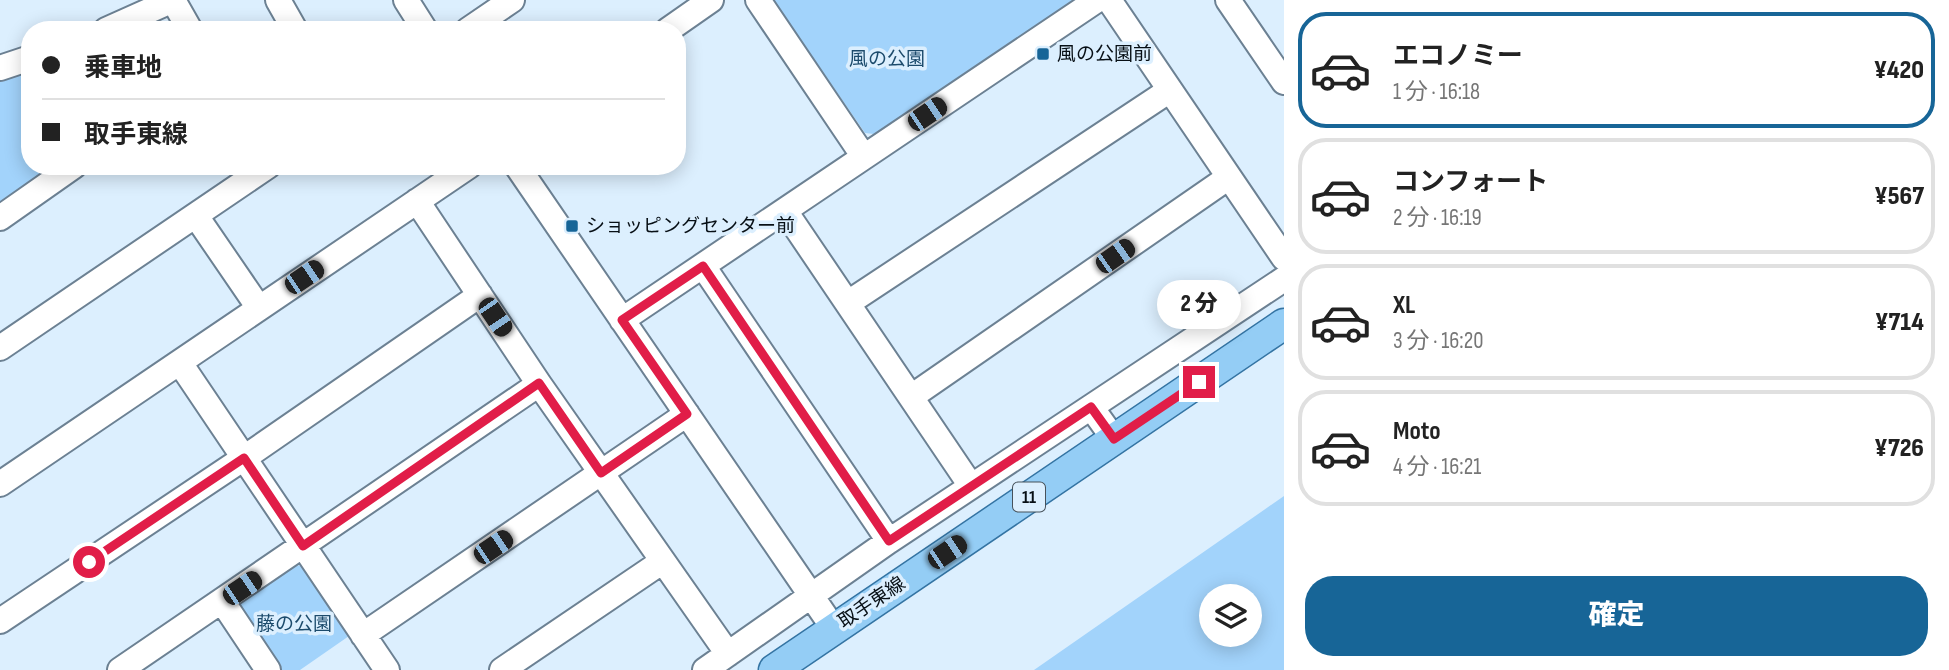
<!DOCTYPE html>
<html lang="ja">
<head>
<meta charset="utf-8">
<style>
  body { margin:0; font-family:"Sofia Sans Condensed","Noto Sans JP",sans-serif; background:#f2f2f2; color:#222; height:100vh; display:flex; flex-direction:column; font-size:26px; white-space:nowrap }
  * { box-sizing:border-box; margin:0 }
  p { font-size:23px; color:#767676 }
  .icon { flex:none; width:38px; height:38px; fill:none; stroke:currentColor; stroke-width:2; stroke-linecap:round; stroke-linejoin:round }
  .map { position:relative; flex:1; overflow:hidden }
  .drawer { display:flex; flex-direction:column; background:#fff; width:665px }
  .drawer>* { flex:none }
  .hud { position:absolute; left:21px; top:21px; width:665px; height:154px; border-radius:28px; box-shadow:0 4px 18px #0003; display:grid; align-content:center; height:154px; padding:0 21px; background:#fff }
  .fabs { position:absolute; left:1199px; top:584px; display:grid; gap:14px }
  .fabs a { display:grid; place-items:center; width:63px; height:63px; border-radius:50%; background:#fff; box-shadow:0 4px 18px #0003; font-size:35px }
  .end { position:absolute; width:32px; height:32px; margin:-16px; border:9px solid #e11d48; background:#fff; box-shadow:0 0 0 4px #fff }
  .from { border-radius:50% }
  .bubble { position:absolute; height:49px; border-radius:24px; background:#fff; box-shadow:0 4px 18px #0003; font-size:23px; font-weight:800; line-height:49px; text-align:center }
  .car { position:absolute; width:21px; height:42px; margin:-21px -10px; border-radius:9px; box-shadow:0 0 5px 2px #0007; background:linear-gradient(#222 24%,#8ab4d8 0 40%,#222 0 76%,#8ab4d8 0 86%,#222 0) }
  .hud b { display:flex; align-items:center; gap:24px; height:66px; font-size:26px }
  .hud b+b { border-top:2px solid #e0e0e0 }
  .hud i { width:18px; height:18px; background:#222 }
  ul { padding:12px 0 0; list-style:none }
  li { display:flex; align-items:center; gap:21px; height:116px; margin:0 14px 10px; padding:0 7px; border:4px solid #e0e0e0; border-radius:28px }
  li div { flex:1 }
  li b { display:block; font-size:26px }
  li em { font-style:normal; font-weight:800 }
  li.current { border-color:#176597 }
  li>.icon { width:63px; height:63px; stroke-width:1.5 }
  .primary-button { display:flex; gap:14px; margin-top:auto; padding:14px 21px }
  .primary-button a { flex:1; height:80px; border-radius:28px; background:#176597; color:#fff; font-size:28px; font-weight:800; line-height:80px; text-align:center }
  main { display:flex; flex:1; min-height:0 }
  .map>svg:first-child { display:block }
</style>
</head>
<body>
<main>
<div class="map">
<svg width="1284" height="670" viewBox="0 0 1284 670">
  <rect width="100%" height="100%" fill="#dceffe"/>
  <path fill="#a2d3fb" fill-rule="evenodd" d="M773 0H1081L883 135 865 133Z
    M30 65V166H57L0 204V76Z
    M1284 496V670H1034ZM1211 597H1250V635H1211Z
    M294 565 303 566 349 636 300 670H277L240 613 238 600Z"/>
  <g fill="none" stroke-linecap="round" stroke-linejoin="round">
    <defs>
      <path id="minor" d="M173 0 190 30
        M278 0 295 30
        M406 0 425 30
        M758 0 864 157
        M1109 0 1284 258
        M1228 0 1284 82
        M106 30 173 0
        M468 30 512 0
        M668 30 711 0
        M0 68 30 58
        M517 166 834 629
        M417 201 539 384 728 654
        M785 211 971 486
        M196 216 259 308
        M0 218 74 166
        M703 266 889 541
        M848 303 1170 90
        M622 320 1097 0
        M0 348 268 166
        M180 363 387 670
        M911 397 1229 177
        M1091 407 1114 439
        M0 484 469 166
        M222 601 268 670
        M0 621 244 458 480 295
        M363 635 687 414
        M120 670 539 384
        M502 670 663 561
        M705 670 889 541 1284 279"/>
      <path id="major" d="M774 670 1284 324"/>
    </defs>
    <use href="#minor" stroke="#6c8193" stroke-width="28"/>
    <use href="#major" stroke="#3474a3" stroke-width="33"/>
    <use href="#minor" stroke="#fff" stroke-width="24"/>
    <use href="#major" stroke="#94cdf5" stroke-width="30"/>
  </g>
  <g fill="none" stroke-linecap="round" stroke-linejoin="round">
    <path stroke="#e11d48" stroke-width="9" d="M89 562 244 458 303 546 539 383 601 473 687 414 622 320 703 266 889 541 1091 407 1114 439 1199 382"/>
  </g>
  <g fill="#176597" stroke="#dceffe" stroke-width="2.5">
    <rect x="1036" y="47" width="14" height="14" rx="3.5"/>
    <rect x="565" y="219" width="14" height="14" rx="3.5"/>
  </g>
  <g text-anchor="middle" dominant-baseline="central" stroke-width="7" stroke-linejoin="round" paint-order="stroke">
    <rect fill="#dceffe" stroke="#47525b" stroke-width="2" x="1013" y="482.5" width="32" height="29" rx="5"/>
    <g font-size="18" font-weight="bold" fill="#070f15">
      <text x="1029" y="497">11</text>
    </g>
    <g font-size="19" fill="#070f15" stroke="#dceffe" text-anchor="start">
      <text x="1057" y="54">風の公園前</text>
      <text x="586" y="226">ショッピングセンター前</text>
    </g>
    <g font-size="19" fill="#1c4b6c" stroke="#dceffe">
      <text x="887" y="59">風の公園</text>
      <text x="294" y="624">藤の公園</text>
    </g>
    <g font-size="19" fill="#070f15" stroke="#dceffe">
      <text transform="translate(872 603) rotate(-34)">取手東線</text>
    </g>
  </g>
</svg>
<div class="fabs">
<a><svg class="icon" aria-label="layers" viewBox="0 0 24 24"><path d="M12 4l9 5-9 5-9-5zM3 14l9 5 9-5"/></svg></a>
</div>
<i class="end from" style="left:89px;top:562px"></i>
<i class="end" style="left:1199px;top:382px"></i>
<div class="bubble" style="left:1157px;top:280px;width:84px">2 分</div>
<i class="car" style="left:927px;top:114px;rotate:56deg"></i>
<i class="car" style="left:1115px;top:256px;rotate:55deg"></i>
<i class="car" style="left:304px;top:277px;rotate:56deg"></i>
<i class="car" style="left:495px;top:317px;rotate:146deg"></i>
<i class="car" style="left:493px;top:547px;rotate:56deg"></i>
<i class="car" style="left:947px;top:552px;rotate:56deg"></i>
<i class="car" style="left:242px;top:588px;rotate:56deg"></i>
<div class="hud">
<b><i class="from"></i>乗車地</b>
<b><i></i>取手東線</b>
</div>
</div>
<section class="drawer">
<ul>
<li class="current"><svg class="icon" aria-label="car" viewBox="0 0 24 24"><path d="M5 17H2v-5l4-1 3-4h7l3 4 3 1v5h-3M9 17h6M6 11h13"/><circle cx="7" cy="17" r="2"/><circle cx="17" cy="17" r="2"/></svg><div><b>エコノミー</b><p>1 分 · 16:18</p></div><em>¥420</em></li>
<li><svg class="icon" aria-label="car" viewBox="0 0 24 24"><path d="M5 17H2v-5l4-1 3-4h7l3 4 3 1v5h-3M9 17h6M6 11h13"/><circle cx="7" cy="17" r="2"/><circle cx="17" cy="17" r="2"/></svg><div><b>コンフォート</b><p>2 分 · 16:19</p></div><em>¥567</em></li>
<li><svg class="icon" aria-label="car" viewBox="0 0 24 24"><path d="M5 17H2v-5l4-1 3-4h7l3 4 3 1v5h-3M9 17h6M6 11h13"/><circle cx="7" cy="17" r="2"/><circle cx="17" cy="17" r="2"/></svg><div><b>XL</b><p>3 分 · 16:20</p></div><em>¥714</em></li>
<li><svg class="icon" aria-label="car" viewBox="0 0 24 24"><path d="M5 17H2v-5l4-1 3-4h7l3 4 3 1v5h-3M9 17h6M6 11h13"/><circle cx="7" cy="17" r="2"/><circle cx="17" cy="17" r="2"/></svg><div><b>Moto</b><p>4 分 · 16:21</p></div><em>¥726</em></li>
</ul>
<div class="primary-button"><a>確定</a></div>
</section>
</main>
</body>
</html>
